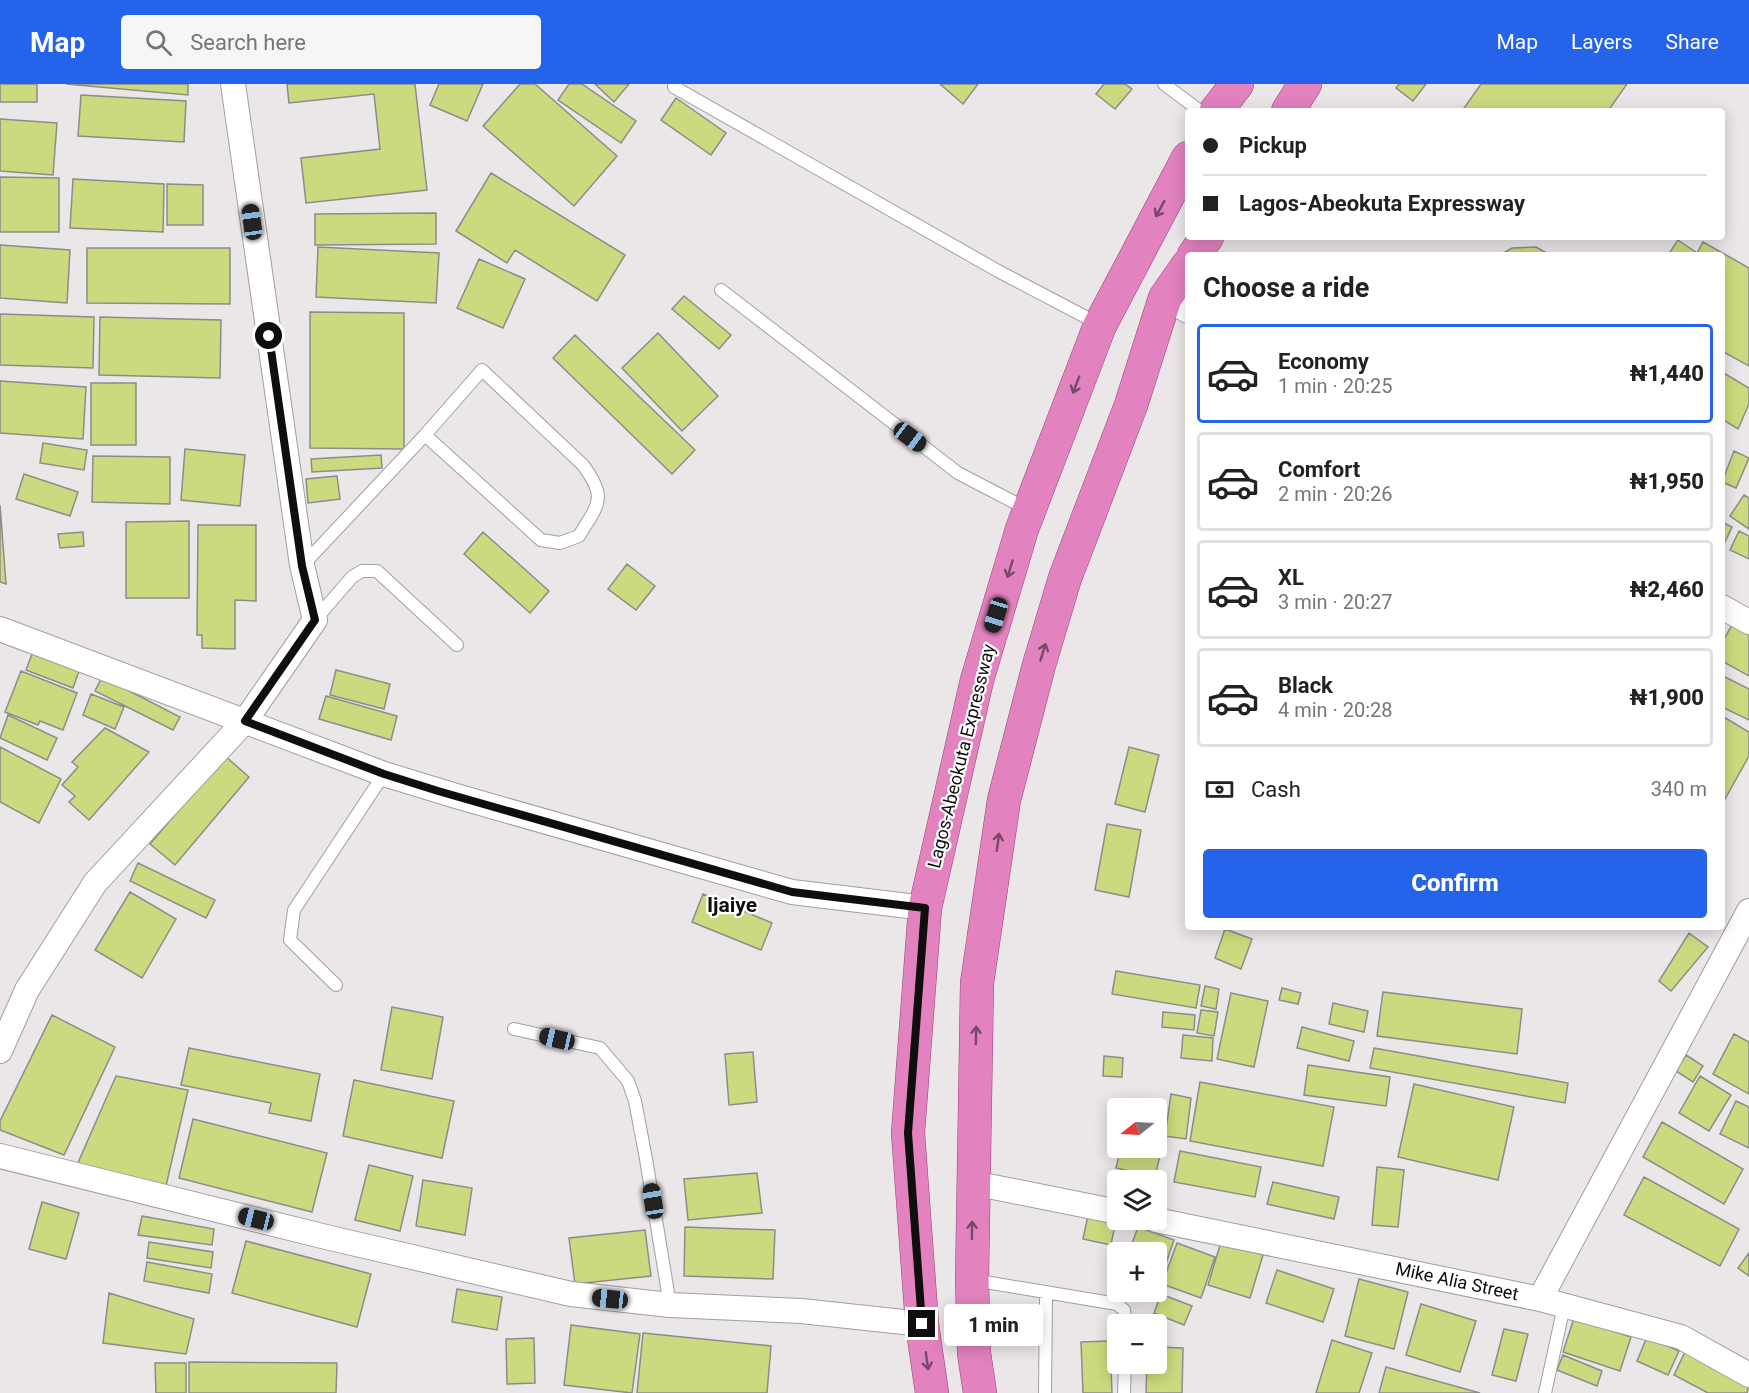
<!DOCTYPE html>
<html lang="en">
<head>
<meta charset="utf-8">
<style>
  body { margin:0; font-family:Roboto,sans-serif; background:#f6f6f6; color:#222; height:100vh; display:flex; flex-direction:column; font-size:22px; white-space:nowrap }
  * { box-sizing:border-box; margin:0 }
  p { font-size:20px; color:#767676 }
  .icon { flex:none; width:33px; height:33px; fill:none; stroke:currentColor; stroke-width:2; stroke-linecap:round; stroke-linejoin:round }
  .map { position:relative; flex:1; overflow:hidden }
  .details { position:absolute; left:1185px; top:168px; width:540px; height:678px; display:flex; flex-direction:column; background:#fff; border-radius:6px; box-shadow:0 3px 15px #0003 }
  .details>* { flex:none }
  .hud { position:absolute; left:1185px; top:24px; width:540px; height:132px; border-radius:6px; box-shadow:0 3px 15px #0003; display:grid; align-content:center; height:132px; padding:0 18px; background:#fff }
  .needle { width:39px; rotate:252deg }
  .fabs { position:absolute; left:1107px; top:1014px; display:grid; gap:12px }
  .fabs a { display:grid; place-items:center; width:60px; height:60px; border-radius:6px; background:#fff; box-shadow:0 3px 15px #0003; font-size:30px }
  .end { position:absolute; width:27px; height:27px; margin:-14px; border:8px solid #0f0e0f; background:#fff; box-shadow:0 0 0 3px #fff }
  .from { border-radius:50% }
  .bubble { position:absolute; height:42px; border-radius:6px; background:#fff; box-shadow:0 3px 15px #0003; font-size:20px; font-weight:800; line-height:42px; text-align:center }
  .car { position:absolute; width:18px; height:36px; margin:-18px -9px; border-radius:8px; box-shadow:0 0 4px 2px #0007; background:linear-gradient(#222 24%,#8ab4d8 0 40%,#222 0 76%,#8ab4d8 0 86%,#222 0) }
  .hud b { display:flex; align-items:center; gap:21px; height:57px; font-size:22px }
  .hud b+b { border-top:2px solid #e0e0e0 }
  .hud i { width:15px; height:15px; background:#222 }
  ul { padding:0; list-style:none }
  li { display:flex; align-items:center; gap:18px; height:99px; margin:0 12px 9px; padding:0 6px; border:3px solid #e0e0e0; border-radius:6px }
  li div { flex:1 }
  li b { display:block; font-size:22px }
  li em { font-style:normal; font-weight:800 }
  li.current { border-color:#2563eb }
  li>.icon { width:54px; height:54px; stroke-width:1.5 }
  h2 { padding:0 18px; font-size:27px; line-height:72px }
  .pay { display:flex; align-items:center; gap:15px; height:66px; padding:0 18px; font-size:22px }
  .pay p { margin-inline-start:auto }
  .cta { display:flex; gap:12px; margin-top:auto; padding:12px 18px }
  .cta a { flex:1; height:69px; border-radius:6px; background:#2563eb; color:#fff; font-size:24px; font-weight:800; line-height:69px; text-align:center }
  header { display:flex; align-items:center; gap:36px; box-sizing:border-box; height:84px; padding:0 30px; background:#2563eb; color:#fff }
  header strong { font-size:28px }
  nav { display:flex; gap:33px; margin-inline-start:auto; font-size:21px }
  .search { width:420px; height:54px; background:#f6f6f6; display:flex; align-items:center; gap:15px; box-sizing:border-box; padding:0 21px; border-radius:6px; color:#767676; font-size:22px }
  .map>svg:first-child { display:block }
</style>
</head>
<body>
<header>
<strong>Map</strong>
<div class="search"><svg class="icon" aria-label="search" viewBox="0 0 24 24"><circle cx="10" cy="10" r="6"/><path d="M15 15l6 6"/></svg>Search here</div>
<nav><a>Map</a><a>Layers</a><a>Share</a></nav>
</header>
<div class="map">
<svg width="1749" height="1309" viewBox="0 0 1749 1309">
  <rect width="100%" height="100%" fill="#ebe6e8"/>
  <path fill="#cbda7e" stroke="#8c8d88" stroke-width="1.5" d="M0 0H37V18H0Z
    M66 0H188V11Z
    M287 0H415L427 106 306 119 301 74 380 65 374 10 289 19Z
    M439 0H483L467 37 430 21Z
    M520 0H535L617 72 574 122 483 42Z
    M569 0H582L636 37 621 59 558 16Z
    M595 0H629L614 18Z
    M940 0H978L963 20Z
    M1104 0H1125L1132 5 1115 25 1096 10Z
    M1399 0H1426L1413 17 1396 4Z
    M1481 0H1627L1608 27H1462Z
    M81 11 186 17 184 58 78 52Z
    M676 14 726 49 711 71 661 36Z
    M0 35 57 39 53 91 0 87Z
    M491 89 625 171 597 217 515 166 507 179 456 147Z
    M0 93 59 94V148H0Z
    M73 95 164 100 163 148 70 144Z
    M167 100 203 101V141H167Z
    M436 129V160L315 161V130Z
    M1678 156 1697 169 1696 171H1668Z
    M1703 158 1749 184V282L1722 267V171H1696Z
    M0 161 70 166 67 219 0 214Z
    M318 163 439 169 436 219 316 213Z
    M1536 163 1550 171H1500L1512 164Z
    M87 164H230V220L87 219Z
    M479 175 525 195 503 244 457 224Z
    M684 212 731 251 719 265 672 225Z
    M310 228 404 229V365L310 364Z
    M0 230 94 233 93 284 0 281Z
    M100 233 221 236 220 294 99 291Z
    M658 249 718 312 682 347 622 284Z
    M575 251 695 366 672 390 553 274Z
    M1722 288 1749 304V320L1738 345 1722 335Z
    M0 297 86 303 83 355 0 349Z
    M91 299H136V361H91Z
    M43 359 87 366 84 386 40 379Z
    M185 365 245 371 240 422 181 416Z
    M1734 367 1749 374 1736 404 1722 398Z
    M381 371 382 384 312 388 311 375Z
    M93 372 170 373V420L92 418Z
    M24 390 78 408 70 432 16 415Z
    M337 392 340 415 308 419 306 395Z
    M1744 411 1749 414V445L1730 432Z
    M0 421 6 500 0 498Z
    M189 437V514H126V438Z
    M1722 438 1732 443 1724 460 1722 459Z
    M198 441H256V517L235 516V565L202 564V551H197Z
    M1739 447 1749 452V475L1730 466Z
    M83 448 84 462 60 464 58 450Z
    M483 448 549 507 530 529 464 470Z
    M627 480 655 502 636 526 608 505Z
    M1732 541 1749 551V592L1722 577V559Z
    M32 570 79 587 73 604 26 586Z
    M336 586 390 600 384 625 330 611Z
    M21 587 77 609 63 646 40 637 38 641 5 628Z
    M1723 592 1749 605V636L1722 623Z
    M102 593 180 633 173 646 95 607Z
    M91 610 124 623 115 645 83 631Z
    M326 612 397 632 391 656 319 635Z
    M8 631 57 654 47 676 0 654Z
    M1722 632 1749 648V672L1725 715 1722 713Z
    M105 644 149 668 89 736 69 718 75 712 62 701 78 683 72 678Z
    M0 663 61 695 39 739 0 718Z
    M1129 663 1159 671 1145 728 1115 720Z
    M225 672 249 693 175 781 150 760Z
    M1107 740 1141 746 1129 813 1095 806Z
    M138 779 215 816 206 834 130 797Z
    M130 808 176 835 142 894 95 866Z
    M703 810 772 839 761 866 692 838Z
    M1225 845 1252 855 1241 885 1215 874Z
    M1689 849 1708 863 1671 907 1659 897Z
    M1116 887 1200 901 1196 924 1112 910Z
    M1205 902 1219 905 1216 925 1201 922Z
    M1282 904 1301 909 1298 920 1279 916Z
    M1383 908 1522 925 1517 970 1377 952Z
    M1231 909 1268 917 1254 983 1217 975Z
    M1333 919 1368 927 1364 948 1329 940Z
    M392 923 443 933 432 995 381 986Z
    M1201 926 1218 928 1214 952 1197 949Z
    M1163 928 1195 931 1194 946 1162 943Z
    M52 931 115 963 64 1071 0 1046V1037Z
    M1302 943 1354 957 1349 977 1297 964Z
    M1734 950 1749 958V1010L1713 990Z
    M1183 951 1213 954 1212 977 1181 974Z
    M189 964 320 990 311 1037 269 1029 271 1019 181 1001Z
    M1374 964 1568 999 1565 1019 1370 984Z
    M753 968 757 1018 729 1021 725 970Z
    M1686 971 1703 982 1693 998 1676 987Z
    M1104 972 1123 974 1122 993 1103 992Z
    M1308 981 1390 993 1386 1022 1304 1011Z
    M116 992 188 1006 166 1102 77 1081Z
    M1700 992 1731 1011 1709 1047 1679 1029Z
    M354 996 454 1017 442 1074 343 1052Z
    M1200 998 1334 1023 1323 1082 1190 1057Z
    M1414 1000 1514 1023 1498 1096 1398 1073Z
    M1171 1010 1191 1014 1186 1055 1165 1052Z
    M1736 1017 1749 1023V1064L1720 1050Z
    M193 1035 327 1069 312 1128 179 1094Z
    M1662 1038 1743 1085 1724 1120 1643 1073Z
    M1156 1060 1162 1062 1155 1093 1116 1084 1121 1064H1156Z
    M1180 1067 1261 1083 1255 1113 1174 1098Z
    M369 1081 413 1092 400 1147 355 1136Z
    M1377 1083 1404 1086 1398 1143 1372 1141Z
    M757 1089 762 1129 688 1136 684 1095Z
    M1644 1093 1739 1145 1720 1182 1624 1131Z
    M423 1096 472 1104 465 1151 416 1142Z
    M1273 1098 1339 1113 1334 1135 1267 1120Z
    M1091 1117 1118 1125 1111 1161 1083 1155Z
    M42 1118 79 1129 66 1175 29 1165Z
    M142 1132 214 1145 212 1161 138 1151Z
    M685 1143 775 1146 773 1195 684 1192Z
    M1138 1143 1174 1156 1160 1197 1156 1196V1168H1129Z
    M645 1146 651 1192 575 1200 569 1154Z
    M246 1157 371 1190 357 1243 232 1209Z
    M149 1158 213 1168 211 1184 147 1174Z
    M1221 1158 1263 1171 1250 1214 1208 1201Z
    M1177 1159 1215 1173 1201 1214 1162 1200Z
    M1749 1169V1192L1738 1184Z
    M147 1178 212 1190 209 1209 144 1197Z
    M1277 1186 1334 1205 1323 1238 1266 1219Z
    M1359 1195 1408 1208 1394 1265 1345 1252Z
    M457 1205 502 1213 497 1246 452 1238Z
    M109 1209 194 1235 186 1270 103 1259Z
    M1161 1210 1192 1222 1184 1241 1154 1229Z
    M1421 1220 1476 1237 1460 1288 1406 1271Z
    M1574 1234 1631 1253 1620 1287 1563 1268Z
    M571 1241 640 1250 632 1309 564 1301Z
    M1504 1245 1528 1250 1516 1297 1492 1291Z
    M643 1249 771 1262 767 1309H637Z
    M1647 1253 1679 1267 1668 1291 1637 1277Z
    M534 1254 535 1299 507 1300 506 1255Z
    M1332 1256 1372 1269 1359 1309H1316Z
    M1110 1257 1112 1309H1083L1081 1258Z
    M1156 1263 1183 1264 1182 1309H1146L1147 1280H1156Z
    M1686 1266 1749 1300 1747 1309H1708L1674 1291Z
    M1563 1271 1602 1287 1597 1302 1557 1286Z
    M189 1278 337 1279 336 1309H189Z
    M155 1279H186V1309H156Z
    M1386 1283 1480 1309H1379Z"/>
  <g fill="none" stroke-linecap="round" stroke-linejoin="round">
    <defs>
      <path id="service" d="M1164 0 1200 27
        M674 3 998 187 1099 240
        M721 206 958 389 1029 426
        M303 481 425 351 482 286 583 381C608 415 598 420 579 452L560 459 541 456 425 351
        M315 536 352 493 362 487H377L457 561
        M336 901 290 856 294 826 384 690
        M514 945 600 964 628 997 635 1017 646 1075 670 1221
        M973 1196 1117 1220 1124 1226 1126 1240
        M1045 1309 1046 1209
        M1124 1309 1125 1280
        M1545 1309 1564 1222"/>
      <path id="minor" d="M1165 214 1188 227
        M1722 523 1749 538
        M0 545 384 690 456 712 792 808 925 824
        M0 967 27 906 95 799 245 637 315 536 302 481 233 0
        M0 1072 326 1153 571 1210 670 1221 801 1227 922 1240
        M973 1099 1118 1128
        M1156 1136 1540 1215 1681 1253 1749 1291
        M1540 1215 1749 827"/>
      <path id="trunk" d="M1216 27 1237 0
        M1288 27 1305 0
        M1194 171 1207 153
        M932 1309 922 1240 908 1049 925 824 977 596 1022 445 1100 241 1188 74
        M980 1309 974 1269 972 1196 977 899 1004 716 1039 581 1065 494 1131 321 1165 214 1188 181"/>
    </defs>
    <use href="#service" stroke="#a39ea0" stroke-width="14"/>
    <use href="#minor" stroke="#a39ea0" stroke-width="26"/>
    <use href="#trunk" stroke="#934576" stroke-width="34"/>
    <use href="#service" stroke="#fff" stroke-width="12"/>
    <use href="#minor" stroke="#fff" stroke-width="24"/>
    <use href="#trunk" stroke="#e282be" stroke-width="33"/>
  </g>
  <defs><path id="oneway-shaft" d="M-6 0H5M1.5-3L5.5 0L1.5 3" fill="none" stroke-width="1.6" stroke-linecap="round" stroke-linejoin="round" transform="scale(1.5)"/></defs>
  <g stroke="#784866">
    <use href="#oneway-shaft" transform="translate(1160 125) rotate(119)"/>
    <use href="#oneway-shaft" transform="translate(1076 301) rotate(111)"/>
    <use href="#oneway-shaft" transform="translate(1010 485) rotate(107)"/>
    <use href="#oneway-shaft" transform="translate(1043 568) rotate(-73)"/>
    <use href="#oneway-shaft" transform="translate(998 758) rotate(-82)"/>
    <use href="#oneway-shaft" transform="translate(976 951) rotate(-89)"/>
    <use href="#oneway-shaft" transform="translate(972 1146) rotate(-89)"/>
    <use href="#oneway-shaft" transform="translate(927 1277) rotate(82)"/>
  </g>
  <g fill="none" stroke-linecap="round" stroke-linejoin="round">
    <path stroke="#0f0e0f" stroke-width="8" d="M269 252 302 482 315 536 245 637 384 690 438 707 792 808 925 824 908 1049 922 1240"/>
  </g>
  <g text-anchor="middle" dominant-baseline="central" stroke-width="4.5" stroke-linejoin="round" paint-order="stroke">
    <g font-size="18" fill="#0f0e0f" stroke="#fff">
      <text transform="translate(961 672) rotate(-76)">Lagos-Abeokuta Expressway</text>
      <text transform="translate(1457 1197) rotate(12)">Mike Alia Street</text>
    </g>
    <g font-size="21" font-weight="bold" fill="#0f0e0f" stroke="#fff">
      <text x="732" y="821">Ijaiye</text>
    </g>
  </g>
</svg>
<div class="fabs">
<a><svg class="needle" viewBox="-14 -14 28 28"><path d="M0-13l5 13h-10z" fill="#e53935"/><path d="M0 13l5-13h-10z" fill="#767676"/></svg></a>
<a><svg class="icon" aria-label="layers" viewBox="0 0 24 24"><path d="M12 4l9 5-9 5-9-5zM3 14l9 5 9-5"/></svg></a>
<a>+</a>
<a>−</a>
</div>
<i class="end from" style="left:269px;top:252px"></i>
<i class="end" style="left:922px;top:1240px"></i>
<div class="bubble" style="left:944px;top:1220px;width:99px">1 min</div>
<i class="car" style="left:252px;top:138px;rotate:352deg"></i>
<i class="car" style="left:910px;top:353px;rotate:127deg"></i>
<i class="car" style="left:996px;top:531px;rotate:197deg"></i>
<i class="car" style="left:557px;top:955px;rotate:283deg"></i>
<i class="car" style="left:653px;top:1117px;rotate:351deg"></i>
<i class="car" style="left:256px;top:1135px;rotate:284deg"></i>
<i class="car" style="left:610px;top:1215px;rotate:276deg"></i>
<div class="hud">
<b><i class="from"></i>Pickup</b>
<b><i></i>Lagos-Abeokuta Expressway</b>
</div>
<section class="details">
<h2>Choose a ride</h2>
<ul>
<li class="current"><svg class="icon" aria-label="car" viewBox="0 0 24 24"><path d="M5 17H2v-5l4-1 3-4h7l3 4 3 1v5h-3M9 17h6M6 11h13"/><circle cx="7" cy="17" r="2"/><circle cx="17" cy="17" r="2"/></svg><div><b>Economy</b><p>1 min · 20:25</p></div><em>₦1,440</em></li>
<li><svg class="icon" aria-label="car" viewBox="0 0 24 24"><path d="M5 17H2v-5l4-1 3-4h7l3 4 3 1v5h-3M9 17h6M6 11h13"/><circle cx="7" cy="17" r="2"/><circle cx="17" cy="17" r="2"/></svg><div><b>Comfort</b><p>2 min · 20:26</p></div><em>₦1,950</em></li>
<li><svg class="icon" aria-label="car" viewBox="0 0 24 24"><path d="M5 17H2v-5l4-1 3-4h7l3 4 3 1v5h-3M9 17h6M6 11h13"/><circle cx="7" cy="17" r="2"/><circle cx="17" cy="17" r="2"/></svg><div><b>XL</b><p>3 min · 20:27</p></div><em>₦2,460</em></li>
<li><svg class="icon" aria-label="car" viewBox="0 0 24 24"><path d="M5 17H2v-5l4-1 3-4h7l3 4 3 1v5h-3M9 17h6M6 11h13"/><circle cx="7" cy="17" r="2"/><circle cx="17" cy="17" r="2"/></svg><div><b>Black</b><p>4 min · 20:28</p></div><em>₦1,900</em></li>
</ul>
<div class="pay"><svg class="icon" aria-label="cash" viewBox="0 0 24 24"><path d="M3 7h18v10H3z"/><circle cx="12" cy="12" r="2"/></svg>Cash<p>340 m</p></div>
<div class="cta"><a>Confirm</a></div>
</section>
</div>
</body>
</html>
